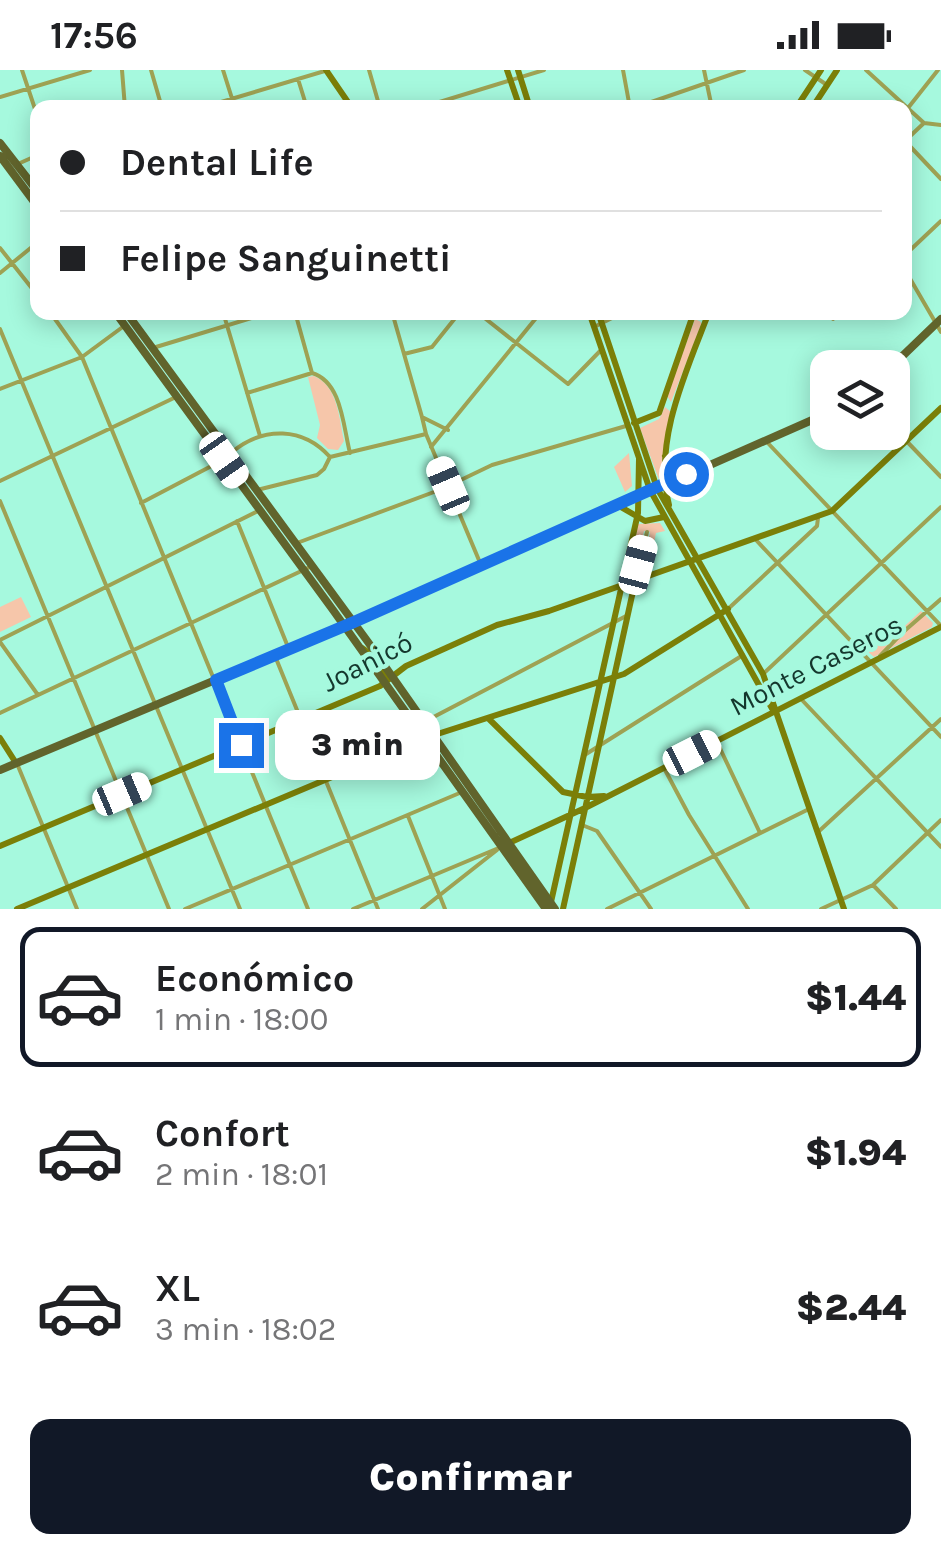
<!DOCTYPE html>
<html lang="es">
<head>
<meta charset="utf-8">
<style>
  body { margin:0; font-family:Karla,sans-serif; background:#f2f2f2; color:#202124; height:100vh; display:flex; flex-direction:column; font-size:38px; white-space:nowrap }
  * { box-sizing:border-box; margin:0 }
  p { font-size:32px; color:#757577 }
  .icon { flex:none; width:55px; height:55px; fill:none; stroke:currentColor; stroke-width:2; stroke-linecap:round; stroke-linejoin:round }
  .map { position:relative; height:839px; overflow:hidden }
  .sheet { display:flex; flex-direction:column; background:#fff; flex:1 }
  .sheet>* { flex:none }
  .hud { position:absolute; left:30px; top:30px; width:882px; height:220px; border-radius:20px; box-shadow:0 5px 25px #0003; display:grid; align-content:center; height:220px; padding:0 30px; background:#fff }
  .controls { position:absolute; left:810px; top:280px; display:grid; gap:20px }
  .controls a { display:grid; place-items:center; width:100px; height:100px; border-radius:20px; background:#fff; box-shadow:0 5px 25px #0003; font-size:50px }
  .end { position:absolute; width:45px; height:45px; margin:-22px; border:12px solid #1a73e8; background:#fff; box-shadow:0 0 0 5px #fff }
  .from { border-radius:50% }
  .bubble { position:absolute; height:70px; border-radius:20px; background:#fff; box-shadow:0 5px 25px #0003; font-size:32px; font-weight:800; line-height:70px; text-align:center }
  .car { position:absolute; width:30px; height:60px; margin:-30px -15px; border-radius:12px; box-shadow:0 0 8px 2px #0007; background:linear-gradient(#fff 24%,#345 0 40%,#fff 0 76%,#345 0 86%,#fff 0) }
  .hud b { display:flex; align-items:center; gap:35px; height:95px; font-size:38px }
  .hud b+b { border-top:2px solid #e0e0e0 }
  .hud i { width:25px; height:25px; background:#202124 }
  ul { padding:18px 0 0; list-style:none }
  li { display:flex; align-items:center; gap:30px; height:140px; margin:0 20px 15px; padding:0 10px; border:5px solid transparent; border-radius:20px }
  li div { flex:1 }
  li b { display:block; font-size:38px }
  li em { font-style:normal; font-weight:800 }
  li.on { border-color:#111827 }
  li>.icon { width:90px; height:90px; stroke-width:1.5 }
  .action { display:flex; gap:20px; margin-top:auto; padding:20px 30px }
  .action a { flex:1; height:115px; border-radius:20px; background:#111827; color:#fff; font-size:40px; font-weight:800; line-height:115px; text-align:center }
  .status { display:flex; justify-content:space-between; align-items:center; height:70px; padding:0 50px; background:#fff; direction:ltr }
  .status svg { height:28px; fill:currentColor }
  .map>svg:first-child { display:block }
</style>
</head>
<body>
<div class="status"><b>17:56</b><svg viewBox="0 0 49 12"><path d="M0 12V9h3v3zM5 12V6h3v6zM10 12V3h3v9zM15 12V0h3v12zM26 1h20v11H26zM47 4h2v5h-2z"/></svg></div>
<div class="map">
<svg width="941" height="839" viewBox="0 0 941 839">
  <rect width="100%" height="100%" fill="#a6f9de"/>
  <path fill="#f6c6aa" d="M695 249 701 252V255L671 332 667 326Z
    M314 306C338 316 339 348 344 371L338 380 328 379 317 368 320 355 308 307Z
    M665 337 671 342 659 410 640 358 659 349Z
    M629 383 632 416 625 422 614 397Z
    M660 453 665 461 656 463 652 481 646 480 650 462 644 461 635 505 628 506 638 454Z
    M21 527 31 547 0 562V537Z
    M921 541 933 553 932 557 874 587 866 580 896 564Z"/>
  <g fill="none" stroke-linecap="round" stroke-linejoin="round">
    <path stroke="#9ea253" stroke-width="4" d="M22 0 38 48
      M122 0 125 38
      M151 0 162 38
      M223 0 235 38
      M369 0 380 38
      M623 0 630 38
      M704 0 712 38
      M805 0 827 15
      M866 0 924 53 941 55
      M298 9 307 38
      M0 27 90 0
      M201 38 328 0
      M420 38 544 0
      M634 38 744 0
      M908 38 938 0
      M906 70 924 53
      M905 71 941 109
      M20 93 38 85
      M0 178 38 226
      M905 185 941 151
      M905 200 941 262
      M0 203 38 172
      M50 242 82 287 308 839
      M223 242 260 366
      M295 242 312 303
      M392 242 422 347 448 360
      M477 242 568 314 602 279
      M833 249 841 242
      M594 257 624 242
      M0 259 240 839
      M156 277 271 242
      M404 284 432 277 460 242
      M312 303C342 312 343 356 350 383
      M0 319 82 287 124 256
      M247 323 312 303
      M422 347 426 364 481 495
      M892 356 941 407
      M765 370 941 556
      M431 377 541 242
      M232 382C264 356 303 357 330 387
      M330 387 426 364
      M0 411 176 327
      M257 420 317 405 324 399 330 387
      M0 431 169 839
      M141 433 221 391
      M237 451 288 577
      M756 470 941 667
      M297 473 442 419 492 395 626 356
      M635 511 647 462
      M728 539 817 456 818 448
      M0 570 260 440
      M0 572 38 625
      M275 586 378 839
      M880 586 902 563 941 529
      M763 604 941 437
      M801 629 941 777
      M0 643 312 496
      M424 652 628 545
      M717 672 760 763
      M583 686 743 585
      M18 696 77 839
      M664 698 689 745 748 839
      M408 746 445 839
      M582 755 597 761 651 839
      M817 763 941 649
      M873 815 896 839
      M185 839 462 722
      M353 839 501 777
      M422 839 497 780
      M607 839 809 739
      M821 839 873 815 941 750"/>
    <path stroke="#7b7f08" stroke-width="6" d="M326 0 352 38
      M507 0 520 38
      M518 0 530 38
      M796 38 821 0
      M812 38 837 0
      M589 242 650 420 774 642
      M598 242 657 418 763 604 844 839
      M634 353 659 343 694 242
      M665 386 686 405
      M669 435C653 371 686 302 709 242
      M619 436 645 451 664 447
      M362 578 369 583 385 605 391 606
      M488 648 563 722 587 727 604 726
      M0 668 16 693
      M509 773 585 738 941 557
      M0 776 380 616 406 596 497 555 549 541 832 441 941 338
      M551 832 638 443 639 389
      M17 839 425 668 624 604 728 539
      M563 839 635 512"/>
    <path stroke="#61642c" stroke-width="8" d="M0 73 38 122
      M0 86 38 137
      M115 242 333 540 546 839
      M126 242 368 572 555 839
      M890 298 941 249
      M0 700 354 552 828 343"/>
  </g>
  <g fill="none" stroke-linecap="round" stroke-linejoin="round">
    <path stroke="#1a73e8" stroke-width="12" d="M241 675 216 610 354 552 686 404"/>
  </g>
  <g text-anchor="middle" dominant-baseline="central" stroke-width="9" stroke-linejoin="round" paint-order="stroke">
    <g font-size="28" fill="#14372d" stroke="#a6f9de">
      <text transform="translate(367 592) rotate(-27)">Joanicó</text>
      <text transform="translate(816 595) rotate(-27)">Monte Caseros</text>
    </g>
  </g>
</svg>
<div class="controls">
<a><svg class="icon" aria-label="layers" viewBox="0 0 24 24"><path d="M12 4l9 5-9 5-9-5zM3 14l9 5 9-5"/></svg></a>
</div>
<i class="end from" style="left:686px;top:404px"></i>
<i class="end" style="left:241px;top:675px"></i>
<div class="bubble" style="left:275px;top:640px;width:165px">3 min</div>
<i class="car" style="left:224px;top:390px;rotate:145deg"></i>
<i class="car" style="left:448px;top:416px;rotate:337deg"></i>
<i class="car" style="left:638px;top:495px;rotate:15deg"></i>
<i class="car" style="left:692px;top:683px;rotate:63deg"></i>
<i class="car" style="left:122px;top:724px;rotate:67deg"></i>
<div class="hud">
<b><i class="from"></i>Dental Life</b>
<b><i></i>Felipe Sanguinetti</b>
</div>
</div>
<section class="sheet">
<ul>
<li class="on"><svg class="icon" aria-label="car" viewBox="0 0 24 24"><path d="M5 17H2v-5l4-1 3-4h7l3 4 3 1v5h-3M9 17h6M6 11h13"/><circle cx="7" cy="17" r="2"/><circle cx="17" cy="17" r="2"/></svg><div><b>Económico</b><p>1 min · 18:00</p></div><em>$1.44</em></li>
<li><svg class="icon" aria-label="car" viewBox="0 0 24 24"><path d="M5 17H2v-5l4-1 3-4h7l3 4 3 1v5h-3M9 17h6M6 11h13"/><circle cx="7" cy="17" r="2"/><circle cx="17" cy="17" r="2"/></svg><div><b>Confort</b><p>2 min · 18:01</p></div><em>$1.94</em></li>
<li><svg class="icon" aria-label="car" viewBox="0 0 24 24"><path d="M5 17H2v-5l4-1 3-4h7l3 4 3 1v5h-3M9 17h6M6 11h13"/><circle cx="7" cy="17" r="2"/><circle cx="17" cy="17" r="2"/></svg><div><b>XL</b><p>3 min · 18:02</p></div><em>$2.44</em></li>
</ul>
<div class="action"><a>Confirmar</a></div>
</section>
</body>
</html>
